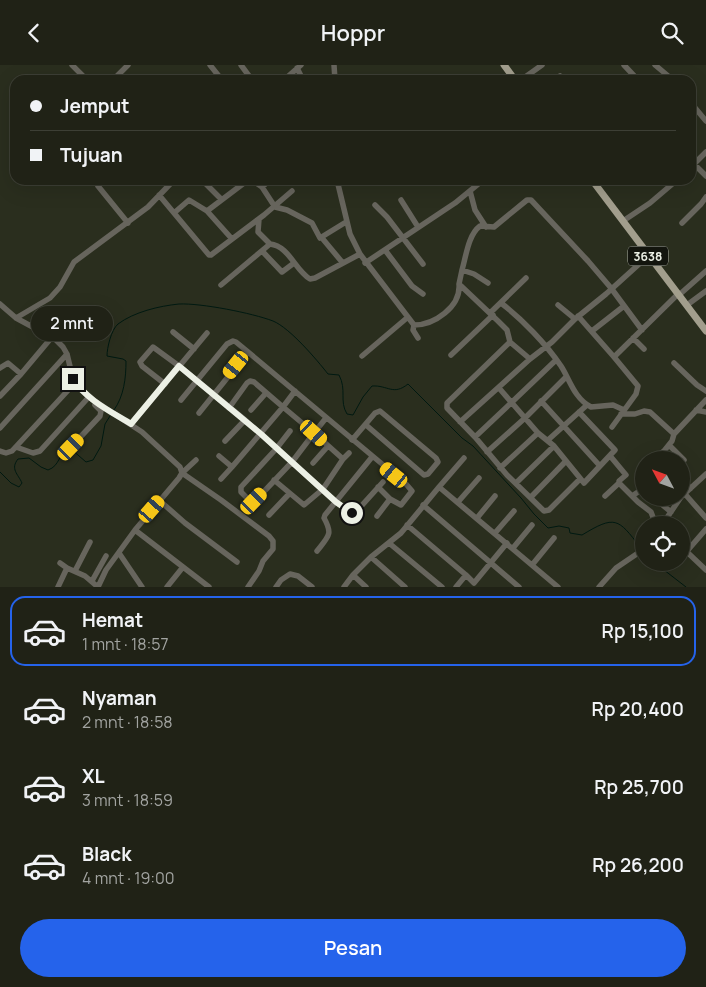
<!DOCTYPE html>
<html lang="id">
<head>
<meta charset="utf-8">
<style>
  body { margin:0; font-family:Manrope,sans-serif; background:#282a1f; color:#f1f3f6; height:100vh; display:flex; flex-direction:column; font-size:19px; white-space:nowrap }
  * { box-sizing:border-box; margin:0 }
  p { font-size:16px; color:#a2a4a1 }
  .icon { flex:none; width:28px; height:28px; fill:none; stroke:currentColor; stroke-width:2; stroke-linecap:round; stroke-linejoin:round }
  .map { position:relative; height:522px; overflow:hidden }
  .side { display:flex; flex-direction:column; background:#202216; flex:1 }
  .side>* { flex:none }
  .hud { position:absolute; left:10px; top:10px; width:686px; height:110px; border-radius:15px; box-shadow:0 5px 20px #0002,0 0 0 1px #3d3f35; display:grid; align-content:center; height:110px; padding:0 20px; background:#202216 }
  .needle { width:32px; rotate:311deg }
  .buttons { position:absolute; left:635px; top:386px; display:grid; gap:10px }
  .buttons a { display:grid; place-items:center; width:55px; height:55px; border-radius:50%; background:#202216; box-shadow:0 5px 20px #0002,0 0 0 1px #3d3f35; font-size:25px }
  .end { position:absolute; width:22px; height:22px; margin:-11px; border:6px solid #ecf0e5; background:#111; box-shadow:0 0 0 2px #111 }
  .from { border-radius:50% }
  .bubble { position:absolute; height:35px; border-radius:18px; background:#202216; box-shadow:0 5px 20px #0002,0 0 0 1px #3d3f35; font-size:16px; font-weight:600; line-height:35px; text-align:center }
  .car { position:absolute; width:15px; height:30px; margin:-15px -8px; border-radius:6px; box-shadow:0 0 4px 1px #0007; background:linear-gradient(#f5c518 24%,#345 0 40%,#f5c518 0 76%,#345 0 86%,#f5c518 0) }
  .hud b { display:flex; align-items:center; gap:18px; height:48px; font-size:19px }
  .hud b+b { border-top:1px solid #3d3f35 }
  .hud i { width:12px; height:12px; background:#f1f3f6 }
  ul { padding:9px 0 0; list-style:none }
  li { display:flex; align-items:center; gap:15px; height:70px; margin:0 10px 8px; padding:0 10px; border:2px solid transparent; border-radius:15px }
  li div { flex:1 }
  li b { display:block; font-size:19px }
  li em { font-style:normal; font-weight:600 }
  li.on { border-color:#2563eb }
  li>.icon { width:45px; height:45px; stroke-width:1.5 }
  .button { display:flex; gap:10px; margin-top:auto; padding:10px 20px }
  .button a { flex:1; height:58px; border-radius:30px; background:#2563eb; color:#fff; font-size:20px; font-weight:600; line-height:58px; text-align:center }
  header { display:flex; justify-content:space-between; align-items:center; height:65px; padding:0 20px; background:#202216; font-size:22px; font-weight:600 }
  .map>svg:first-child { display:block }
</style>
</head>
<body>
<header><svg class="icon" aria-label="back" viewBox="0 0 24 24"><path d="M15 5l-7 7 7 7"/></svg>Hoppr<svg class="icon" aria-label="search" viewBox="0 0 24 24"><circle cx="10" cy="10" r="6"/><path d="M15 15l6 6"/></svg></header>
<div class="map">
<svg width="706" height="522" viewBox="0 0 706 522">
  <rect width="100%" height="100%" fill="#2a2e1e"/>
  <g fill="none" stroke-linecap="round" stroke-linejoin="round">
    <path stroke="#001911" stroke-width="1" d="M114 345C124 331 126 313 126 296L123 294 107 291C107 283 111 265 118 259 134 247 159 241 179 239 201 238 252 248 273 256 290 263 317 295 328 309L339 310C347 325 339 336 347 349L353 350 363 332 372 321C388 320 393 331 408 319L462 373 473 381 521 433 534 449 548 463 559 461 569 463 570 468 582 470C615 450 618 453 640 482
      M71 384 86 397 93 395 101 381 105 359 110 351
      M0 407 11 418 19 422 22 418C18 409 10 404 18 394L29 393 41 402 48 405C60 401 59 388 68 382
      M655 498 686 522"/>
    <path stroke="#67655d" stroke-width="5.5" d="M72 0 87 15
      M210 0 222 15
      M241 0 252 15
      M334 0 335 15
      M624 0 638 15
      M655 0 667 10
      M297 3 303 15
      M113 15 128 0
      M284 15 301 0
      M521 15 542 0
      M555 15 560 11
      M661 15 667 10 673 15
      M691 38 706 56
      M694 99 706 111
      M691 102 706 87
      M202 115 221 134
      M252 115 262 122 275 142 287 145 312 158 320 173 346 157
      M337 115 350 169 360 189 414 260C434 260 461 242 459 219L498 256 507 265 510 277 530 294
      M321 117 324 115
      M98 121 128 158
      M262 122 270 115
      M470 126 475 145 486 162
      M159 130 209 190H211L264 150 292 126
      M401 135 418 162
      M375 140 387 152 423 199
      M174 148 189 135 207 146
      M259 154 258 167 270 179
      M623 156 650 138 677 115
      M682 158 701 139 706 132
      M322 173 342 197
      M232 174 207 146 248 115
      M385 185 412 221 423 229
      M262 186 282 207 294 198
      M365 198 455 138 483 115
      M462 205C466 192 468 170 480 161L494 162 527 135H531L588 196 611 223 642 265
      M459 219 462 205 474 209 488 218
      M221 220 270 179C289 181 295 205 310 214L315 213 360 189
      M679 230 706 206
      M501 238C522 254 546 279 561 301 570 315 574 333 591 342L613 340 624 345
      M0 239 16 253 55 274 63 282 67 289 73 314 79 323 90 333 142 367 180 402 182 408 179 413 135 465 209 522
      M558 240 575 254
      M687 240 706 226
      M490 248 526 213
      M578 251 614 292 678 229
      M16 253 50 233 60 222 74 197 148 142 174 115
      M414 260 413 265 418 273
      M592 266 624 241
      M173 267 194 284
      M633 273 644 284
      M510 277 447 338V343L475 372 507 410 544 446 549 445 580 414
      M451 290 493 250
      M362 291 408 252
      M674 298 697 320 706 326
      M0 303 8 298 21 309
      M165 319 142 301 140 297 153 282 179 301 245 355 336 437 352 448H355L383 417
      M499 323 538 368 554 381 584 418 615 385 579 347
      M0 331 21 309 52 272
      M181 335 227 279 233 276 236 277 406 419 412 426 401 440 390 434
      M541 336 600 401
      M229 343 247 318 250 316 254 317 283 342 295 326
      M251 345 266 328
      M696 345 706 347
      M199 348 248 287
      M621 349H635L644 346 650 347 674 369
      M460 357 530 294 552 277 575 254 606 229 648 191
      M131 359 207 268
      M612 362 636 329 638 321 614 292
      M0 363 67 289
      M475 372 511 338 556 295
      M352 375 375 348 380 346 436 393 438 397 428 409 424 410 366 360
      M548 375 587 340
      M225 376 245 355
      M670 381 684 395
      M16 382 33 388 40 386 87 334
      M71 382 100 351 101 346 95 340
      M0 386 6 388 12 386 72 321 73 314
      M664 386 672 376 674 369 706 335
      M487 387 525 353 566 312
      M219 391 232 402 283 342 314 368 292 397 254 437 250 436 241 427V422L276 384 290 366
      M611 392 626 410 619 416V418L638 437 651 447 656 460
      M343 394 349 388
      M654 394 664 386 671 395
      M196 395 182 408 221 435 269 471 273 476V484L263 496 259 506 248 522
      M313 398 328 381
      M500 403 538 368
      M681 409 690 424
      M221 414 232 402
      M274 415 304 440 323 424 343 394 314 368 326 353
      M516 418 554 381
      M439 422 464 393
      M685 429 706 453
      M605 431 619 418
      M632 431 644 423
      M531 432 566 396
      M653 432 671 447
      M681 432 706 409
      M160 436 185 458 237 497
      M458 437 479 413
      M423 440 519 522
      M269 450 289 429
      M377 451 390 434 378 422
      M477 453 495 431
      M407 460 466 510 456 522
      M662 460 681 432
      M495 468 514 446
      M389 478 442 522
      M513 483 532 460
      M317 486C329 471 333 469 324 453L325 450 372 392
      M687 487 706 505
      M119 488 142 522
      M371 492 405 522
      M681 493 706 464
      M60 498 67 503
      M532 500 554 473
      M75 506 90 477
      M353 510 366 522
      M466 510 474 518 507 478
      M92 516 106 491
      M58 522 67 503 85 511 98 522
      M98 522 106 505 135 465
      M167 522 183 502
      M276 522 281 515 290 509 298 511 312 522
      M344 522 353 510 371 492 401 468 439 422 558 522
      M599 522 616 503 644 484"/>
    <path stroke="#a29e8d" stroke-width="7" d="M504 0 515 15
      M592 115 706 266"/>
  </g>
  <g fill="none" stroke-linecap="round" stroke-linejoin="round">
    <path stroke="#ecf0e5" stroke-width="6" d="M73 314C87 335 110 346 131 359L179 301 261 369 336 437 352 448"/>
  </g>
  <g text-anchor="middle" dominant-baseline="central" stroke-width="4" stroke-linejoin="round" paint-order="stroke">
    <rect fill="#13150e" stroke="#abaea4" stroke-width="1" x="628" y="181.5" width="40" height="19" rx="4"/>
    <g font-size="12" font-weight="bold" fill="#ecf0e5">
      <text x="648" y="191">3638</text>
    </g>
  </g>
</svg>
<div class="buttons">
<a><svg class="needle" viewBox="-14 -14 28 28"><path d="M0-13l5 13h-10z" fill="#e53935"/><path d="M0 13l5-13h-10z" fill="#a2a4a1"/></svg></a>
<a><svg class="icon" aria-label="locate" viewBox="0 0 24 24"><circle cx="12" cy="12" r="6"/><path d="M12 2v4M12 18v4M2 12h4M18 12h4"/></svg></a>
</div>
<i class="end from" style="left:352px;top:448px"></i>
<i class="end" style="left:73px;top:314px"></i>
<div class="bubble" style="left:31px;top:241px;width:82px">2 mnt</div>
<i class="car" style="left:236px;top:300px;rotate:219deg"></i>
<i class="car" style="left:314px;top:368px;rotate:132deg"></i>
<i class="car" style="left:71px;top:382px;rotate:44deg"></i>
<i class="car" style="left:394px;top:410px;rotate:309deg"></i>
<i class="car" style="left:254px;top:436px;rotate:44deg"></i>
<i class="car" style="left:152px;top:444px;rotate:41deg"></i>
<div class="hud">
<b><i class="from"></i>Jemput</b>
<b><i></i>Tujuan</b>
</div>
</div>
<section class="side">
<ul>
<li class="on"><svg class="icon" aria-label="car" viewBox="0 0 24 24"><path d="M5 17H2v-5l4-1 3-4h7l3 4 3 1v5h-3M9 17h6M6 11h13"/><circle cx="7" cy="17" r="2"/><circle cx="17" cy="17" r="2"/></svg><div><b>Hemat</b><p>1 mnt · 18:57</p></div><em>Rp 15,100</em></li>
<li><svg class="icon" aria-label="car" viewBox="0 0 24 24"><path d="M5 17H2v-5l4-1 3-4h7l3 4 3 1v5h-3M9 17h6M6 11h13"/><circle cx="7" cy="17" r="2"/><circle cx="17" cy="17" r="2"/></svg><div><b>Nyaman</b><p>2 mnt · 18:58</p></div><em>Rp 20,400</em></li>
<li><svg class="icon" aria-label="car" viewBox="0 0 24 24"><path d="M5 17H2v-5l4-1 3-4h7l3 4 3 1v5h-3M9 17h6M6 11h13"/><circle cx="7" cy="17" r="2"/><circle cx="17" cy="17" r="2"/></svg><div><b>XL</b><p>3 mnt · 18:59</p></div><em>Rp 25,700</em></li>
<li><svg class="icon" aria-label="car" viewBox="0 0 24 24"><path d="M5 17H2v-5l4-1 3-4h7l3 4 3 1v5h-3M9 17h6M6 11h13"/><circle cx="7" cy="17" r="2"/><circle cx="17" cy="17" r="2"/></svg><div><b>Black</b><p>4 mnt · 19:00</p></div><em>Rp 26,200</em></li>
</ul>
<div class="button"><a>Pesan</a></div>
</section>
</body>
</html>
